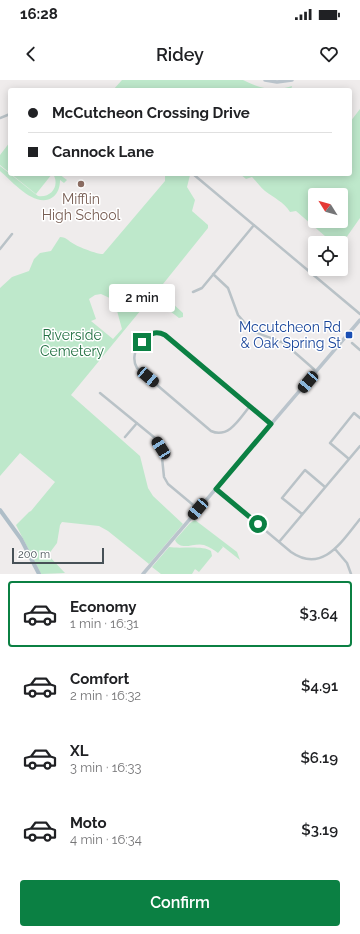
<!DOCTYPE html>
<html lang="en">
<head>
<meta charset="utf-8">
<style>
  body { margin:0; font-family:Raleway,sans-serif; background:#f6f6f6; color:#202124; height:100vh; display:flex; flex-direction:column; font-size:15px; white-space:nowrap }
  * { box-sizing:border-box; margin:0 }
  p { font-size:13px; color:#757577 }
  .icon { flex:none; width:22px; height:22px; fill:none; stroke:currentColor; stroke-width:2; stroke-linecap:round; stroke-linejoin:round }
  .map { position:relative; height:494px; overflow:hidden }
  .panel { display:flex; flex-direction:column; background:#fff; flex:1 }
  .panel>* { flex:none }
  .top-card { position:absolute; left:8px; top:8px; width:344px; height:88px; border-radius:4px; box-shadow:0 2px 10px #0003; display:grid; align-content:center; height:88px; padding:0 20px; background:#fff }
  .needle { width:26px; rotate:307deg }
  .tools { position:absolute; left:308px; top:108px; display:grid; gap:8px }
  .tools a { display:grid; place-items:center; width:40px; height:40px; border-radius:4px; background:#fff; box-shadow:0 2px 10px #0003; font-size:20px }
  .scale { position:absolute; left:12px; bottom:10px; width:92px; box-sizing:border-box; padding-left:4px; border:2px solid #475157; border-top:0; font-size:11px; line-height:14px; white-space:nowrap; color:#475157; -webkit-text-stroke:3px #fff; paint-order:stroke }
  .end { position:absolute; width:18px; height:18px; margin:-9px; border:5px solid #0b8043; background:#fff; box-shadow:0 0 0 2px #fff }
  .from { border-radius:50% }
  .bubble { position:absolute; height:28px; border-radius:4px; background:#fff; box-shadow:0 2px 10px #0003; font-size:13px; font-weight:600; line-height:28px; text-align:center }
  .car { position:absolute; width:12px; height:24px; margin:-12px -6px; border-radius:5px; box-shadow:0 0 3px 1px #0007; background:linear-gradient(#222 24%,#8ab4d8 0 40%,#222 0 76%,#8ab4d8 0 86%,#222 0) }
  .top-card b { display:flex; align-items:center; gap:14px; height:38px; font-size:15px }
  .top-card b+b { border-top:1px solid #e0e0e0 }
  .top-card i { width:10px; height:10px; background:#202124 }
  ul { padding:7px 0 0; list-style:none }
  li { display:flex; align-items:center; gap:12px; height:66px; margin:0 8px 6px; padding:0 12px; border:2px solid transparent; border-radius:4px }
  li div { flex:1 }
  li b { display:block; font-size:15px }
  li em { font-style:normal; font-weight:600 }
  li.active { border-color:#0b8043 }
  li>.icon { width:36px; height:36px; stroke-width:1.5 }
  .primary-button { display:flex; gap:8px; margin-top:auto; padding:8px 20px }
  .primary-button a { flex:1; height:46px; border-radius:4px; background:#0b8043; color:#fff; font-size:16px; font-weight:600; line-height:46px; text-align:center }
  .status { display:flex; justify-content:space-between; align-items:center; height:28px; padding:0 20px; background:#fff; direction:ltr }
  .status svg { height:11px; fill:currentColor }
  header { display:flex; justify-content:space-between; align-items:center; height:52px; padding:0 20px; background:#fff; font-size:18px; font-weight:600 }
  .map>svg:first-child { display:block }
</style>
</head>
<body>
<div class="status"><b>16:28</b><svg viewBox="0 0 49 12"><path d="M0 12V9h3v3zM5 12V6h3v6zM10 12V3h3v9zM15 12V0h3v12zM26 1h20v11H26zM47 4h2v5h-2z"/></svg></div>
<header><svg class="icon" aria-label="back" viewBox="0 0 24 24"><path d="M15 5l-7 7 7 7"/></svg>Ridey<svg class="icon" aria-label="heart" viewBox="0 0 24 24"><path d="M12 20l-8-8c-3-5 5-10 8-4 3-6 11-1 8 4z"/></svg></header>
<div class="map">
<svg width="360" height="494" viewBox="0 0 360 494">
  <rect width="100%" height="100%" fill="#efecec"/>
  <path fill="#bee8cb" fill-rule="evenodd" d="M122 0H243C258 8 275 12 292 6L291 10H113Z
    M360 29V138L341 165V163H333L296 131 290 132C284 122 274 118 265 111 260 107 257 102 252 97L246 99 240 94H350V42ZM315 115H341V141H315Z
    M10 62V93L0 85V75Z
    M0 86 38 116C52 118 60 105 53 94H59L67 100 64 103 60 100C60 107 58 113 53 117 36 130 12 101 0 91Z
    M11 94H52L36 114Z
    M165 94 190 95 187 107 195 120 192 131 208 145V148L159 209 160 212 183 233V237L179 238 153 218 150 219 71 315 140 376 148 408 153 416 183 444 149 484 108 451 99 446 62 442 60 445 57 463 48 475 65 493 41 494 16 445 29 432 31 431 55 402 20 373 0 396V208L12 197 29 191 34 179 40 173 51 171 60 157C67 157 68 161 74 164 78 167 100 175 103 174L165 101ZM101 214 114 220 122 249 113 259 91 241 96 239 89 219 95 215Z
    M195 440 237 472 240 480 221 465 223 467 218 473C214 470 210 467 204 465 194 462 181 472 175 460L190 443Z
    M169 467C181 469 203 465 211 471L212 476 199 492 195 489 192 494H161L152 487Z"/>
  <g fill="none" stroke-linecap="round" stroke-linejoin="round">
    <path stroke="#b9c2c7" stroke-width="2.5" d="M0 38 10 34
      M193 94 360 234
      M0 169 12 154
      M213 194 228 208 238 235 252 251 284 263 316 291
      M193 212 202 208 254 145
      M352 263 360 270
      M100 313 155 358 161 368 164 397 168 404 198 429
      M250 326C240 338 229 359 211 351L137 288C127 272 147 247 165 255L271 344
      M125 357 137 343
      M349 379 330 363 354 333 360 338
      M216 409 291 472C323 494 342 461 360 439
      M302 434 282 418 305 390 325 407
      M279 462 360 366
      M335 469 347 483 351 494"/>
    <path stroke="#bac4cc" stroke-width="3.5" d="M265 0 277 2 292 0
      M143 494 360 240"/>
    <path stroke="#afbec8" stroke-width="4" d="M0 430 21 459 39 494"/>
  </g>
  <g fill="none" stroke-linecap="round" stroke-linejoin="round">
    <path stroke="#0b8043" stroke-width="5" d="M142 262C149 254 155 250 165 255L271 344 216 409 258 444"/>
  </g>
  <circle fill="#8d6e63" stroke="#fff" stroke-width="1.5" cx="81" cy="104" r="4"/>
  <rect fill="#1a4fb4" stroke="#fff" stroke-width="1.5" x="345" y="251" width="8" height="8" rx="2"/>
  <g text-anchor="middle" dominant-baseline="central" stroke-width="3" stroke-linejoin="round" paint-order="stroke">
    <g font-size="14" fill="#785e54" stroke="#fff">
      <text x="81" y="119">Mifflin<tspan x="81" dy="16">High School</tspan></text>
    </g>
    <g font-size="14" fill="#164399" stroke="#fff" text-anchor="end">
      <text x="341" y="247">Mccutcheon Rd<tspan x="341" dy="16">&amp; Oak Spring St</tspan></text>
    </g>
    <g font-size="14" fill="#206f41" stroke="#fff">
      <text x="72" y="255">Riverside<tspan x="72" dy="16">Cemetery</tspan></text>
    </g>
  </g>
</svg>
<div class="tools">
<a><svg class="needle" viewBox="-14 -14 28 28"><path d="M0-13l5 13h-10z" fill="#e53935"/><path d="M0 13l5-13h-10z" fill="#757577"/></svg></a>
<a><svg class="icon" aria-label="locate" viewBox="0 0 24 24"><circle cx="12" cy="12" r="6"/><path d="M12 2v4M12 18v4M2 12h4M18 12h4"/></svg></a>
</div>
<div class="scale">200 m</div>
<i class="end from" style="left:258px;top:444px"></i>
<i class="end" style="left:142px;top:262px"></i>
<div class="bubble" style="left:109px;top:204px;width:66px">2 min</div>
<i class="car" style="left:148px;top:297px;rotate:130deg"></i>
<i class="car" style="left:308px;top:302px;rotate:220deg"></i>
<i class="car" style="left:161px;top:368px;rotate:328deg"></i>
<i class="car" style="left:198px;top:429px;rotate:220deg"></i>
<div class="top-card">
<b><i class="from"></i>McCutcheon Crossing Drive</b>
<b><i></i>Cannock Lane</b>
</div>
</div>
<section class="panel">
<ul>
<li class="active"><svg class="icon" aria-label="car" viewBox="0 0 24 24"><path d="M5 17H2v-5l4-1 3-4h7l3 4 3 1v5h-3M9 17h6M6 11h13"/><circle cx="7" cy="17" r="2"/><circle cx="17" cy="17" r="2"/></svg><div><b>Economy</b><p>1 min · 16:31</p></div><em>$3.64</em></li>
<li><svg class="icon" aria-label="car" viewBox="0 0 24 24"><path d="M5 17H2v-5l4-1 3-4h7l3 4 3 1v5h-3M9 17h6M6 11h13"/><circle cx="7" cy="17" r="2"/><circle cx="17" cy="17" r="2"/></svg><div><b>Comfort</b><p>2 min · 16:32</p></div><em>$4.91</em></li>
<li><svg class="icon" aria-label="car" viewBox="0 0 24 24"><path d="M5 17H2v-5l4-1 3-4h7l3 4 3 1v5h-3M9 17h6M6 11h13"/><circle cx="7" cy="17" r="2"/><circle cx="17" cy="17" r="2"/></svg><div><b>XL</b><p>3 min · 16:33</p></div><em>$6.19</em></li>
<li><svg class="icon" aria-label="car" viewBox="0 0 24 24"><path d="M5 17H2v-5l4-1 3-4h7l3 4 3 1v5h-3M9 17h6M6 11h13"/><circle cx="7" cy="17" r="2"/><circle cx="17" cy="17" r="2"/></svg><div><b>Moto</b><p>4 min · 16:34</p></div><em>$3.19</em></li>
</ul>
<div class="primary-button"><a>Confirm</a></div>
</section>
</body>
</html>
